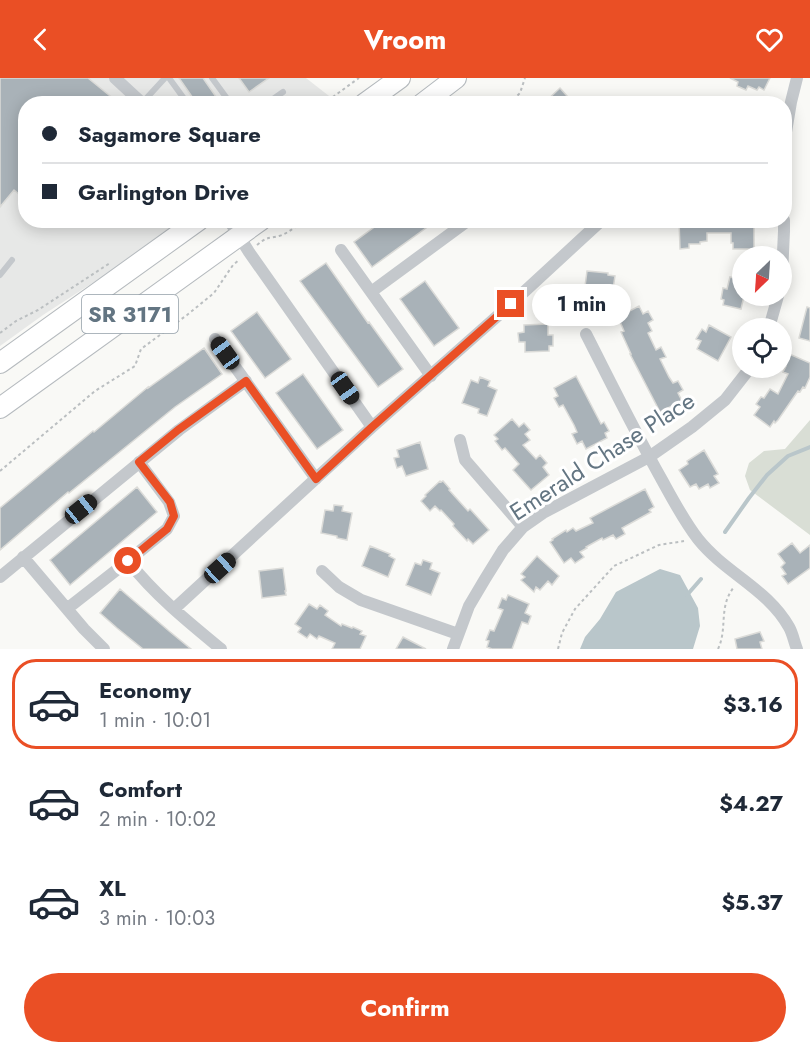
<!DOCTYPE html>
<html lang="en">
<head>
<meta charset="utf-8">
<style>
  body { margin:0; font-family:Jost,sans-serif; background:#f6f6f7; color:#1f2937; height:100vh; display:flex; flex-direction:column; font-size:22px; white-space:nowrap }
  * { box-sizing:border-box; margin:0 }
  p { font-size:20px; color:#747a83 }
  .icon { flex:none; width:33px; height:33px; fill:none; stroke:currentColor; stroke-width:2; stroke-linecap:round; stroke-linejoin:round }
  .map { position:relative; height:571px; overflow:hidden }
  .details { display:flex; flex-direction:column; background:#fff; flex:1 }
  .details>* { flex:none }
  .hud { position:absolute; left:18px; top:18px; width:774px; height:132px; border-radius:24px; box-shadow:0 3px 15px #0003; display:grid; align-content:center; height:132px; padding:0 24px; background:#fff }
  .needle { width:39px; rotate:205deg }
  .buttons { position:absolute; left:732px; top:168px; display:grid; gap:12px }
  .buttons a { display:grid; place-items:center; width:60px; height:60px; border-radius:50%; background:#fff; box-shadow:0 3px 15px #0003; font-size:30px }
  .end { position:absolute; width:27px; height:27px; margin:-14px; border:8px solid #ea4f25; background:#fff; box-shadow:0 0 0 3px #fff }
  .from { border-radius:50% }
  .bubble { position:absolute; height:42px; border-radius:21px; background:#fff; box-shadow:0 3px 15px #0003; font-size:20px; font-weight:700; line-height:42px; text-align:center }
  .car { position:absolute; width:18px; height:36px; margin:-18px -9px; border-radius:8px; box-shadow:0 0 4px 2px #0007; background:linear-gradient(#222 24%,#8ab4d8 0 40%,#222 0 76%,#8ab4d8 0 86%,#222 0) }
  .hud b { display:flex; align-items:center; gap:21px; height:57px; font-size:22px }
  .hud b+b { border-top:2px solid #e0e1e3 }
  .hud i { width:15px; height:15px; background:#1f2937 }
  ul { padding:10px 0 0; list-style:none }
  li { display:flex; align-items:center; gap:18px; height:90px; margin:0 12px 9px; padding:0 12px; border:3px solid transparent; border-radius:24px }
  li div { flex:1 }
  li b { display:block; font-size:22px }
  li em { font-style:normal; font-weight:700 }
  li.active { border-color:#ea4f25 }
  li>.icon { width:54px; height:54px; stroke-width:1.5 }
  .action { display:flex; gap:12px; margin-top:auto; padding:12px 24px }
  .action a { flex:1; height:69px; border-radius:36px; background:#ea4f25; color:#fff; font-size:24px; font-weight:700; line-height:69px; text-align:center }
  header { display:flex; justify-content:space-between; align-items:center; height:78px; padding:0 24px; background:#ea4f25; color:#fff; font-size:27px; font-weight:700 }
  .map>svg:first-child { display:block }
</style>
</head>
<body>
<header><svg class="icon" aria-label="back" viewBox="0 0 24 24"><path d="M15 5l-7 7 7 7"/></svg>Vroom<svg class="icon" aria-label="heart" viewBox="0 0 24 24"><path d="M12 20l-8-8c-3-5 5-10 8-4 3-6 11-1 8 4z"/></svg></header>
<div class="map">
<svg width="810" height="571" viewBox="0 0 810 571">
  <rect width="100%" height="100%" fill="#f9f9f6"/>
  <path fill="#e7e8e7" d="M0 0H306L338 25 26 26V142L185 143 145 171 43 237 0 268Z"/>
  <path fill="#d9ded5" d="M810 342V457L750 412 745 398 749 385 764 373 785 371Z"/>
  <path fill="#b9c6ca" d="M660 491 680 497 698 530 700 548 693 571H580L585 559 600 541 616 514Z"/>
  <g fill="none" stroke-linecap="round" stroke-linejoin="round">
    <path stroke="#b9c6ca" stroke-width="4" d="M725 454 749 420 767 397 788 378 810 369
      M687 517 701 501"/>
  </g>
  <path fill="#a9b2b8" stroke="#dbdbd8" stroke-width="1.5" d="M0 0H88L120 26H26V122L14 112 0 129Z
    M179 0H203L221 26H197Z
    M239 0H269L249 14Z
    M730 0H770L764 12 759 9 757 12 748 8 746 12 737 8 738 4Z
    M560 10 574 26H543Z
    M384 142H437L372 189 354 164Z
    M679 142H701V146H731V144H754V171H733V165H731V155H707V163L700 164V166H689V170L680 171Z
    M326 185 368 245 369 244 403 291 378 309 300 203Z
    M587 193 608 195V197L615 198 612 217 594 215V217L584 216Z
    M730 199 742 202V218H744L741 231 723 227 724 222 721 221 723 210 727 211Z
    M425 203 459 250 434 268 400 221Z
    M639 228 643 236 648 233 653 242 648 245 652 253 648 255 656 272 661 269 666 279 660 281 669 299 673 305 678 303 683 312 678 315 682 323 660 334 630 276H631L621 254 624 253 618 239Z
    M807 229 810 230V263L799 260Z
    M257 234 291 281 265 300 231 253Z
    M548 246V257H553V268H549V273L525 274V264H519L518 255 524 254V247Z
    M709 247 731 259 718 283 697 271 701 263 696 261 702 251 706 254Z
    M204 270 222 296 175 329 69 415 68 414 0 472V430L93 353 94 354 148 309V310Z
    M787 275 810 285V299L805 310 803 309 800 314 798 313 778 342 775 345 774 343 770 349 754 337 760 329 756 326 761 319 764 320 770 311 778 316 788 296 783 294 786 288 782 286Z
    M303 296 343 352 317 371 276 315Z
    M576 298 601 346 604 344 609 353 605 355 607 360 586 371 582 363 577 366 572 356 577 354 574 347 563 327 559 329 554 320 558 318 554 310Z
    M480 299 490 303 488 308 497 312 487 338 478 335 479 331 462 325 471 302 478 305Z
    M512 341 519 349 524 345 530 352 525 356 530 362 523 367 536 381 540 377 547 385 543 389 549 397 531 412 513 392 519 386 505 370 502 372 495 363 498 361 494 357Z
    M420 364 428 391 406 398 402 388 397 390 394 380 399 379 397 372Z
    M704 372 718 396 714 398 719 405 710 410 708 406 699 411 696 406 690 409 679 392 688 386 687 383Z
    M440 403 441 404 443 403 450 411 449 412 468 433 470 431 489 452 473 466 468 461 467 463 453 448 454 446 441 432 440 433 435 428 430 433 421 423 426 418 425 417Z
    M137 409 157 434 70 507 50 482Z
    M645 411 654 429 649 432 651 434 622 450 625 456 616 461 613 457 603 462 602 460 586 469 587 470 580 474 584 479 575 485 571 480 564 485 550 464 553 462 552 461 566 452 567 454 573 450 576 453 593 445 590 440Z
    M334 427 343 428 342 433 352 435 347 462 337 460V458L321 455 325 432 333 433Z
    M792 465 800 475 810 467V490L788 506 782 498 786 496 781 489 785 485 778 476Z
    M370 468 390 476 389 478 395 481 388 499 362 488Z
    M537 478 559 498 552 507 548 503 540 512 536 509 534 514 521 502 525 499 521 496Z
    M423 482 432 485 430 491 440 495 431 517 406 507 415 485 421 487Z
    M283 490 286 513H285L286 517 262 520 259 493Z
    M120 511 169 553 191 571H143L117 550 100 535Z
    M508 517 529 526 525 535 531 538 528 546 522 544 512 571H492L487 569 489 563 486 562 490 552 494 553 503 532 498 530 502 520 506 522Z
    M309 526 317 531 320 527 328 533 325 537 341 548 342 546 352 550 353 549 362 553 360 556 366 558 360 571H332L335 565 319 558 317 561 310 556 307 560 298 554 301 550 295 546Z
    M760 554 764 563 760 564 762 571H737L735 561Z
    M403 559 426 571H396Z"/>
  <g fill="none" stroke-linecap="round" stroke-linejoin="round">
    <defs>
      <path id="primary" d="M364 26 400 0
        M422 26 456 0
        M0 285 199 142
        M0 330 261 142"/>
    </defs>
    <use href="#primary" stroke="#b5babe" stroke-width="22"/>
    <path stroke="#bbbfc1" stroke-width="2" stroke-dasharray="3 3" stroke-linecap="butt" d="M323 26 359 0
      M509 26 520 15 525 0
      M257 167C268 158 268 161 279 158 289 155 296 148 304 142
      M0 255 16 243 38 232 110 185
      M0 393 95 313 135 288 141 271 187 237 214 215 233 187 239 182
      M558 571 562 555 575 531 614 488 659 467 684 463
      M718 571C728 550 718 529 734 509"/>
    <path stroke="#c4c8cc" stroke-width="6" d="M169 0 188 26
      M212 0 231 26
      M142 25 165 0
      M266 26 283 14
      M0 197 12 182"/>
    <path stroke="#c4c8cc" stroke-width="12" d="M115 0 143 26
      M784 66 791 24 797 0
      M229 142 249 174 372 349
      M341 172 431 298
      M782 197 784 153V142
      M371 214 469 142
      M769 250 778 218
      M586 256C611 305 635 354 662 402 673 422 684 443 698 461 725 495 768 511 789 549 793 556 794 564 797 571
      M215 261 316 401
      M460 362 465 382 523 449
      M23 479 84 551 104 571
      M128 483C156 518 187 543 221 571
      M322 493 339 509 361 522 458 556
      M0 499 179 352 246 303
      M68 530 128 483 167 451 174 438 169 424 139 384
      M174 531 372 349 511 226 602 142
      M453 571 469 528 485 501 503 472 523 449 543 435 649 379 692 349 725 322 750 290"/>
    <use href="#primary" stroke="#fff" stroke-width="20"/>
  </g>
  <g fill="none" stroke-linecap="round" stroke-linejoin="round">
    <path stroke="#ea4f25" stroke-width="8" d="M128 483 167 451 174 438 170 424 139 384 178 352 246 303 316 401 372 349 511 226"/>
  </g>
  <g text-anchor="middle" dominant-baseline="central" stroke-width="6" stroke-linejoin="round" paint-order="stroke">
    <rect fill="#fff" stroke="#929ea8" stroke-width="1.5" x="82" y="217" width="96" height="38" rx="4.5"/>
    <g font-size="22" font-weight="bold" fill="#637582">
      <text x="130" y="236">SR 3171</text>
    </g>
    <g font-size="24" fill="#637582" stroke="#fff">
      <text transform="translate(602 378) rotate(-33)">Emerald Chase Place</text>
    </g>
  </g>
</svg>
<div class="buttons">
<a><svg class="needle" viewBox="-14 -14 28 28"><path d="M0-13l5 13h-10z" fill="#e53935"/><path d="M0 13l5-13h-10z" fill="#747a83"/></svg></a>
<a><svg class="icon" aria-label="locate" viewBox="0 0 24 24"><circle cx="12" cy="12" r="6"/><path d="M12 2v4M12 18v4M2 12h4M18 12h4"/></svg></a>
</div>
<i class="end from" style="left:128px;top:483px"></i>
<i class="end" style="left:511px;top:226px"></i>
<div class="bubble" style="left:532px;top:206px;width:99px">1 min</div>
<i class="car" style="left:225px;top:275px;rotate:324deg"></i>
<i class="car" style="left:345px;top:310px;rotate:145deg"></i>
<i class="car" style="left:81px;top:431px;rotate:51deg"></i>
<i class="car" style="left:220px;top:490px;rotate:48deg"></i>
<div class="hud">
<b><i class="from"></i>Sagamore Square</b>
<b><i></i>Garlington Drive</b>
</div>
</div>
<section class="details">
<ul>
<li class="active"><svg class="icon" aria-label="car" viewBox="0 0 24 24"><path d="M5 17H2v-5l4-1 3-4h7l3 4 3 1v5h-3M9 17h6M6 11h13"/><circle cx="7" cy="17" r="2"/><circle cx="17" cy="17" r="2"/></svg><div><b>Economy</b><p>1 min · 10:01</p></div><em>$3.16</em></li>
<li><svg class="icon" aria-label="car" viewBox="0 0 24 24"><path d="M5 17H2v-5l4-1 3-4h7l3 4 3 1v5h-3M9 17h6M6 11h13"/><circle cx="7" cy="17" r="2"/><circle cx="17" cy="17" r="2"/></svg><div><b>Comfort</b><p>2 min · 10:02</p></div><em>$4.27</em></li>
<li><svg class="icon" aria-label="car" viewBox="0 0 24 24"><path d="M5 17H2v-5l4-1 3-4h7l3 4 3 1v5h-3M9 17h6M6 11h13"/><circle cx="7" cy="17" r="2"/><circle cx="17" cy="17" r="2"/></svg><div><b>XL</b><p>3 min · 10:03</p></div><em>$5.37</em></li>
</ul>
<div class="action"><a>Confirm</a></div>
</section>
</body>
</html>
